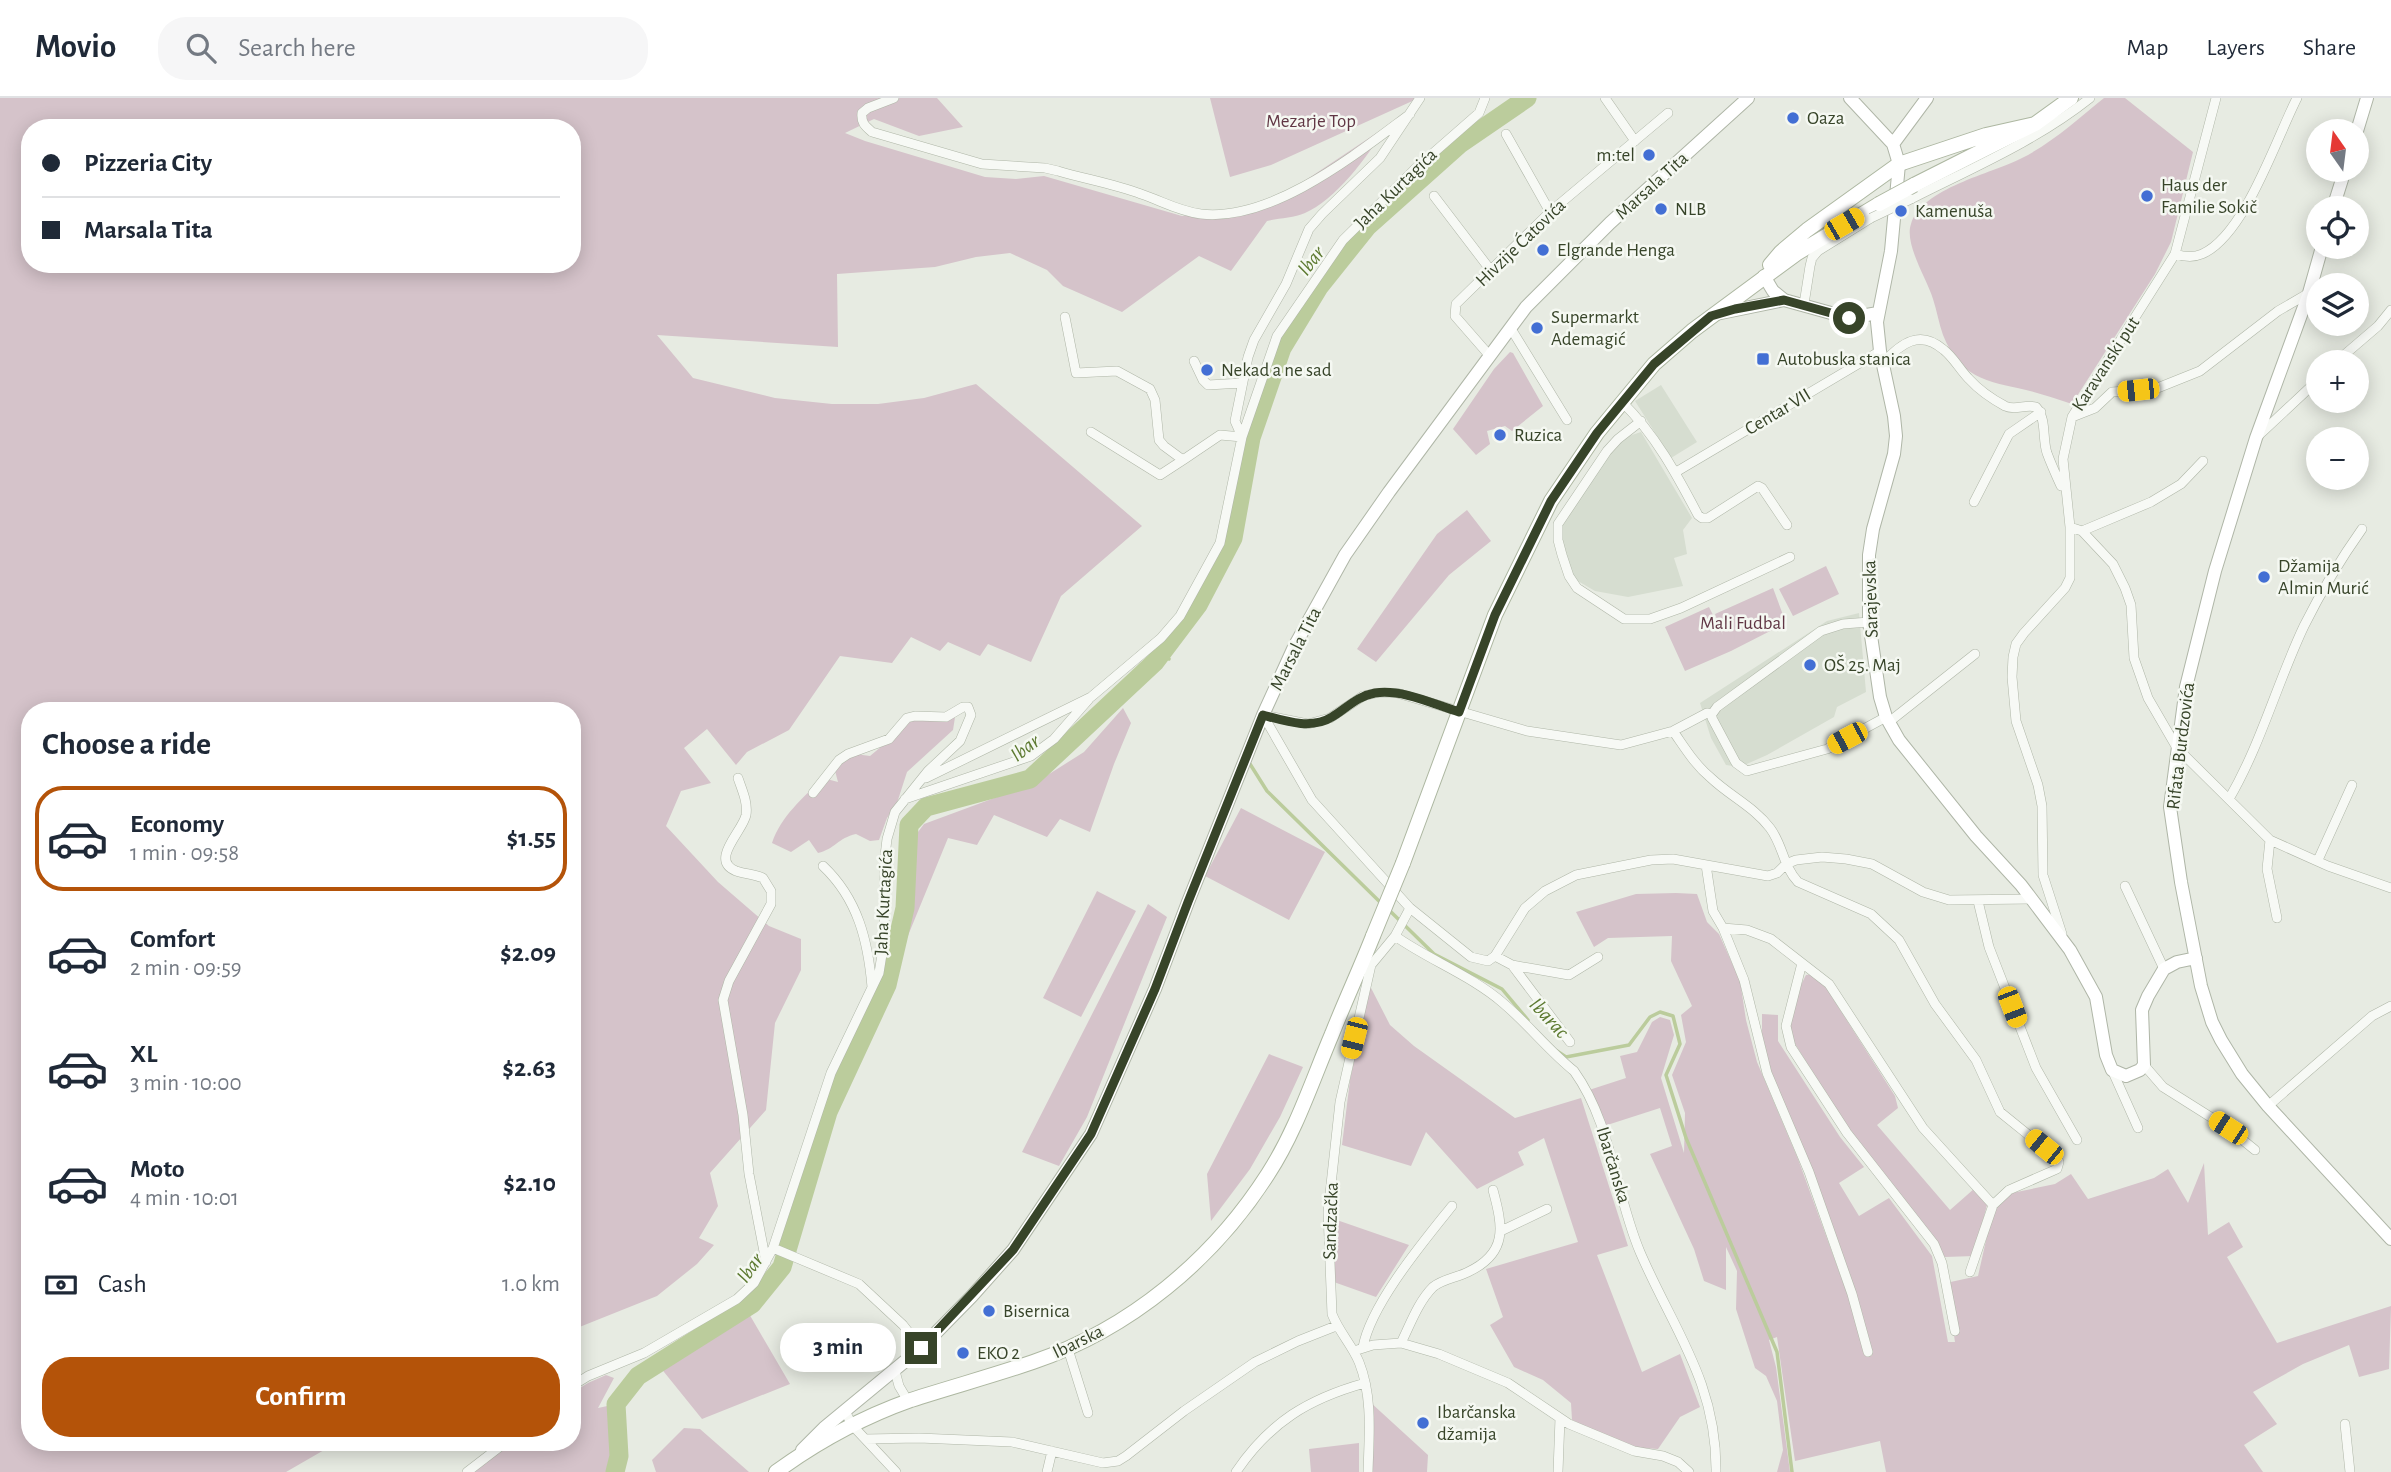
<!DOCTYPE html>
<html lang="en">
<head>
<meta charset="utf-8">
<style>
  body { margin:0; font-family:"Alegreya Sans",sans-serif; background:#f6f6f7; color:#1f2937; height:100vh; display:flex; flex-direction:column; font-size:26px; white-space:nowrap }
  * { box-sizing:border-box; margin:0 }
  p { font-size:23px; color:#747a83 }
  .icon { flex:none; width:38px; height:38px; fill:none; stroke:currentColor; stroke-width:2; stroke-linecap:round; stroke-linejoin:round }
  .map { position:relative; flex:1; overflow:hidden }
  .drawer { position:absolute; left:21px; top:604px; width:560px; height:749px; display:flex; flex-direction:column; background:#fff; border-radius:28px; box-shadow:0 4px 18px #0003 }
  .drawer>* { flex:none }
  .hud { position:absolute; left:21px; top:21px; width:560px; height:154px; border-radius:28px; box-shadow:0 4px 18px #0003; display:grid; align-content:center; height:154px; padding:0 21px; background:#fff }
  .needle { width:46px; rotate:346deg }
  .buttons { position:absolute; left:2306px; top:21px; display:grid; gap:14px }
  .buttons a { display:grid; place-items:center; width:63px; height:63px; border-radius:50%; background:#fff; box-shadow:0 4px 18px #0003; font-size:35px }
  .end { position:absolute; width:32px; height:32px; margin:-16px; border:9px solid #374429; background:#fff; box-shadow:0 0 0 4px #fff }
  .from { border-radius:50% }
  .bubble { position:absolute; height:49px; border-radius:24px; background:#fff; box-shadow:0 4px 18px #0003; font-size:23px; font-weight:700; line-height:49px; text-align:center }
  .car { position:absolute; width:21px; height:42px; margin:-21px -10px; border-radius:9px; box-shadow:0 0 5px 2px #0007; background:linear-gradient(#f5c518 24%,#345 0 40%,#f5c518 0 76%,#345 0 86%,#f5c518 0) }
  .hud b { display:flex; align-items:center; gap:24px; height:66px; font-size:26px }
  .hud b+b { border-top:2px solid #e0e1e3 }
  .hud i { width:18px; height:18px; background:#1f2937 }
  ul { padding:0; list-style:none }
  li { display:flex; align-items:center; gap:21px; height:105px; margin:0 14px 10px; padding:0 7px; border:4px solid transparent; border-radius:28px }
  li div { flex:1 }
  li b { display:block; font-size:26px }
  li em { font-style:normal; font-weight:700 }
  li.active { border-color:#b45309 }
  li>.icon { width:63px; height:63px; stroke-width:1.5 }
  h2 { padding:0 21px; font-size:32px; line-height:84px }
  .pay { display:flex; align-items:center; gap:18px; height:77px; padding:0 21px; font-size:26px }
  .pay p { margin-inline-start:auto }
  .primary-button { display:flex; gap:14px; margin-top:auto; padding:14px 21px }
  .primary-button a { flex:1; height:80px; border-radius:28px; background:#b45309; color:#fff; font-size:28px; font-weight:700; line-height:80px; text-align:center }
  header { display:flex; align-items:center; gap:42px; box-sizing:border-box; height:98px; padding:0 35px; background:#fff; border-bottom:2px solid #e0e1e3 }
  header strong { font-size:33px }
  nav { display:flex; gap:38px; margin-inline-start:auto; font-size:24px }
  .search { width:490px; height:63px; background:#f6f6f7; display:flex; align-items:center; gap:18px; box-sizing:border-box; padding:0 24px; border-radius:28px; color:#747a83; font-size:26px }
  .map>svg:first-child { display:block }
</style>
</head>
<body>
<header>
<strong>Movio</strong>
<div class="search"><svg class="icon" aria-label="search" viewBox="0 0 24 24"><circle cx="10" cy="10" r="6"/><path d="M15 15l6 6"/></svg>Search here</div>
<nav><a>Map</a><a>Layers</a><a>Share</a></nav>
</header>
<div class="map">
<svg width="2391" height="1374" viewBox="0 0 2391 1374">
  <rect width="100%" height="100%" fill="#e7ebe2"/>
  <path fill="#d6ddd0" d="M1661 287 1697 344 1671 360 1635 303Z
    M1641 334 1692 420 1683 432 1687 456 1674 460 1683 488 1628 499 1595 493 1571 479 1554 427 1608 345Z
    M1859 515 1866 594 1837 609 1834 619 1767 657 1740 669 1726 667 1711 640 1700 605 1827 523Z"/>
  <path fill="#d5c3ca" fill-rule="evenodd" d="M0 0H937L963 29 919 38 874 21 845 35 865 43 985 79 1016 81 1044 78 1182 118 1233 114 1267 103 1297 88 1384 30C1370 57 1334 103 1305 115 1294 120 1279 120 1267 123L1231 173 1199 158 1122 214 1063 188 1047 172 1010 155 976 159 935 169 837 176 838 249 657 237 693 280 775 300 832 306H878L924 300 976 286 1142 428 1061 498 1031 564 988 546 980 558 948 544 940 553 911 539 892 565 840 558 789 632 747 654 736 667 707 631 684 650 711 685 681 693 666 728 718 784 769 828 801 841V872L775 925 766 1012 710 1075 718 1108 699 1140 714 1147 697 1166 657 1198 572 1232V612H30V1344H338L286 1374H0ZM30 30H572V166H30Z
    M1210 0H1419L1271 67 1230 79Z
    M2104 0H2125L2193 54 2171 144 2155 176 2072 306C2057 301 2042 296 2026 292 1986 283 1960 280 1943 237 1939 226 1937 213 1933 201 1927 181 1904 146 1911 126 1922 90 1991 76 2022 60 2052 45 2078 21 2104 0Z
    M1510 254 1513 255 1543 308 1512 333 1505 328 1487 333 1490 346 1476 357 1453 331 1494 271Z
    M1467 412 1491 443 1449 477 1376 564 1357 551 1437 436Z
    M1826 468 1839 496 1793 518 1779 491Z
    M1773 490 1786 525 1731 553 1685 573 1665 529 1709 509 1723 537 1715 516Z
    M1123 610 1131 625 1114 666 1090 734 1060 721 1047 739 994 717 977 747 948 740 907 840 915 738 924 726 1035 685 1084 654Z
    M956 613 953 632 907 674 897 705 887 720 879 742 870 743 856 736C838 740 835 751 818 755L809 742 791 754 772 745C781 718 803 700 823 680L838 684 834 669 855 656 870 658 882 648 891 634 908 622 942 623Z
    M1241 710 1325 754 1289 822 1205 778Z
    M1097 793 1136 813 1081 919 1043 900Z
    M1676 795 1697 796 1707 824 1719 836 1740 883 1746 922 1757 964 1798 1061 1848 1198 1865 1258H1872L1856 1196 1762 955V916L1778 917V943L1840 1039 1864 1069 1839 1085 1859 1118 1889 1100 1932 1158 1948 1244H1955L1946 1185 1978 1178 1994 1107 2012 1095 2055 1086 2071 1076 2088 1101 2154 1080 2168 1071 2188 1105 2204 1065 2208 1137 2229 1124 2243 1149 2227 1159 2277 1245 2391 1208 2389 1271 2359 1279 2349 1247 2303 1266 2253 1294 2277 1326 2244 1347 2263 1374H1886L1880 1343 1795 1363 1777 1239 1769 1242 1776 1269 1790 1374H1777L1783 1352 1777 1303 1766 1278 1755 1270 1736 1211 1737 1173 1726 1149V1192L1704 1183 1694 1151 1650 1056 1672 1048 1660 1010 1601 1029 1589 992 1626 980 1620 958 1637 954 1652 924 1660 919 1670 922 1674 937 1661 980 1684 1055 1685 1015 1672 977 1686 944 1681 917 1692 908 1671 863 1672 838 1608 840 1594 849 1576 814 1636 796Z
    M1148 806 1167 819 1087 1019 1059 1068 1022 1054Z
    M1814 876 1823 885 1895 998 1898 1010 1877 1027 1950 1112 1975 1090 1988 1103 1974 1158 1945 1159 1849 1032 1792 941C1786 920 1796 896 1806 877Z
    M1370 888 1390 927 1414 948 1515 1020 1581 1000 1628 1148 1597 1157 1642 1274 1680 1256 1700 1309 1680 1319 1658 1351 1628 1349 1572 1322 1571 1305 1543 1282 1514 1269 1490 1227 1503 1219 1486 1171 1578 1144 1544 1040 1518 1054 1524 1067 1477 1091 1426 1034 1411 1068 1342 1047 1350 982Z
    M1269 956 1303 969 1280 1019 1250 1071 1211 1123 1207 1076Z
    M1331 1120 1409 1147 1376 1199 1331 1183Z
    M748 1214 790 1286 702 1321 660 1269Z
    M606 1277 614 1280 598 1310 612 1307 613 1358 610 1374H469L507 1344H572V1295L588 1285Z
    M1370 1304 1428 1357 1427 1374H1368Z
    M684 1330 700 1331 749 1374H656L652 1362Z
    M1359 1345V1374H1311L1309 1351Z"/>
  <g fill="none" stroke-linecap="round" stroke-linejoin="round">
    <path stroke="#bbcc9c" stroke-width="3.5" d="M1161 556 1169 561
      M1250 666 1267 693 1382 806
      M1388 811 1434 856 1502 891 1528 922
      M1557 953 1566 959 1629 947 1650 919 1660 914 1673 918 1680 946 1666 977 1686 1040 1777 1254 1792 1374"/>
    <path stroke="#bbcc9c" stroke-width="19" d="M615 1374 619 1358 616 1306 638 1278 752 1206 782 1169 828 1014 887 887 905 810 909 727 926 709 1030 681 1155 564 1198 507 1233 440 1251 340 1282 250 1319 189 1367 129 1460 46 1527 0"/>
    <defs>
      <path id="street" d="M894 0 868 10 862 15C861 25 865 28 872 34L982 66 1045 70 1058 73C1085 81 1114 86 1141 96 1162 103 1178 113 1201 116 1272 124 1356 56 1410 16
        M1605 0 1635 43
        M1506 36 1550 114
        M1434 98 1492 174
        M1911 101C1972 70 2036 43 2090 0
        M2175 156C2185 159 2193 160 2202 156 2245 137 2276 41 2297 0
        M1804 206 1810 168 1812 160 1818 153 1871 120
        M1065 219 1076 275 1117 273 1150 291 1155 302 1159 342 1164 348 1183 362 1220 337 1242 339
        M1510 229 1567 322
        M1489 257 1455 218 1456 206 1550 114 1668 15
        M1194 263 1203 282 1208 287 1242 285
        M2336 264 2378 228 2391 212
        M1883 265C1901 245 1920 231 1944 252 1954 260 1960 272 1969 281 1979 292 1992 301 2005 308 2015 313 2025 306 2036 309 2047 321 2042 340 2047 355 2051 366 2056 377 2061 388
        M1622 304C1655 336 1677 377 1698 417L1702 420H1708L1758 388 1762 390 1787 427
        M2072 319 2095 310 2112 294 2155 291 2200 273 2278 213 2309 195
        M1641 323 1618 341 1607 353 1558 426V442L1562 457 1569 478 1577 490 1624 521H1650L1681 510 1790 459
        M1091 334 1160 377 1183 362
        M2258 338 2319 281
        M1242 339 1235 323 1248 259 1254 242 1286 186 1309 131 1322 116 1380 60 1420 0
        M1676 374 1880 253
        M1974 404 2009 336 2041 314
        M2070 429 2082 433 2113 466 2125 490 2131 507 2134 560 2148 600 2177 650 2270 742 2328 768 2391 790
        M2082 433 2151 404 2181 386 2203 363
        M1869 524 1843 526 1821 533 1717 609 1712 616V620L1736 665 1747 673 1827 651 1886 619
        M1263 617 1308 626 1330 620 1363 598 1376 595H1397L1527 633 1621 647 1673 633 1707 615 1712 616
        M1263 617 1312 702 1410 810 1395 838 1371 867 1367 866
        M1889 624 1975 556
        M1673 633C1685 650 1695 667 1711 680 1730 698 1754 709 1770 730 1783 747 1783 768 1798 784L1871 816 1899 842 1935 906 1976 962 2000 1014 2057 1060 2059 1064 2057 1071 2009 1092 1993 1107 1923 1030 1829 886 1771 841 1747 832 1723 830 1713 813 1706 767
        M738 680C742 692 748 704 746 717 743 733 709 762 736 773 745 776 754 776 763 780L771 793V806L729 883 723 902 743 1017 749 1076 766 1164
        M926 680 1091 599 1161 540 1180 518 1220 445 1242 339 1277 238 1343 142 1415 71 1479 15 1485 0
        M905 701 1031 658 1054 641 1089 601
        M2229 701C2261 646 2277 585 2304 528 2321 494 2340 462 2362 431
        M2270 742 2267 771 2277 820
        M2318 762 2352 687
        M823 768C858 801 868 843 872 889
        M2125 788 2164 871
        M1978 803 1989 849 2036 970 2077 1042
        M1410 810 1471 859 1488 863 1495 858 1525 810 1545 793 1576 777 1651 762 1673 761 1768 778 1777 775 1786 766 1796 762 1822 759 1846 761 1872 766 1923 794 1949 802 2032 801
        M1723 830 1744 882 1767 975 1809 1074 1852 1196 1868 1254
        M2062 836 2043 777 2042 708 2038 687 2016 623 2012 579 2013 559 2016 546 2024 535 2065 490 2070 480V429L2063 361 2072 319 2175 156 2216 0
        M1395 838C1429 862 1472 878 1503 905 1528 926 1548 952 1574 973 1612 1026 1615 1095 1640 1154 1673 1231 1717 1284 1716 1374
        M1495 858 1512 867 1569 877 1598 859
        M1802 865 1786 928 1791 949 1847 1035 1934 1146 1942 1165 1955 1233
        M1512 867 1570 944
        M2144 967 2163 989 2228 1030 2255 1052
        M2112 972 2138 1030
        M2268 1008 2372 918 2391 908
        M1501 1133 1547 1111
        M773 1150 859 1186 903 1227 921 1250
        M1970 1174 1993 1107
        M1401 1245C1410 1227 1418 1204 1433 1189 1443 1181 1456 1180 1468 1174 1508 1155 1503 1129 1493 1092
        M1363 1249C1371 1206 1424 1143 1452 1108
        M1068 1251 1088 1315
        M1354 1253 1373 1247 1401 1245 1439 1256 1508 1285 1569 1326 1634 1353 1663 1358 1678 1364 1689 1374
        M895 1273 899 1288 908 1303
        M572 1288 588 1278 644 1255 737 1201 754 1185 773 1150 831 975 879 875 884 844 885 758 887 741 895 714 928 673 960 643 971 617 968 609H963L946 619 915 618 907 620 889 641 848 656 839 662 813 695
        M845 1313 852 1327 896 1374
        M2345 1326 2350 1374
        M865 1341 919 1340 1012 1344 1103 1365 1118 1363 1126 1358 1184 1313 1255 1264 1298 1243 1336 1228
        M467 1374 506 1344
        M1047 1374 1052 1353
        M1236 1374C1270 1324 1308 1301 1365 1285
        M1368 1374C1369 1338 1373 1299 1359 1264 1352 1247 1339 1234 1332 1216L1328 1114 1340 1004 1371 867
        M1558 1374 1560 1320"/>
      <path id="secondary" d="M1850 0 1893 46 1899 66 1891 153 1877 224 1880 253 1894 318 1896 338 1894 356 1873 431 1869 457V524L1880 599 1886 619 1899 642 1976 738 2021 787 2070 852 2096 899 2106 957 2112 972 2126 978 2140 972 2144 967 2142 912 2148 898 2164 871 2177 864 2196 860
        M2357 33 2367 0
        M1893 46 1927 0
        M2333 110 2345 72
        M2322 149 2309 195 2256 340 2215 473 2186 589 2170 709 2181 784 2201 888 2212 924 2221 942 2242 976 2268 1008 2391 1141
        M1764 178 1773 193 1784 202 1849 220 1878 215
        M1716 216 1784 202
        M802 1352 824 1330 921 1250 972 1198 1013 1152 1091 1036 1155 891 1188 804 1263 617 1294 549 1345 457 1389 394 1526 209 1610 125 1748 0"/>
      <path id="primary" d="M1914 87 2035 26 2071 0
        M1770 167 1781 154 1807 132 1899 66 1986 37 2035 26
        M1403 765 1495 517 1551 403 1597 335 1654 266 1692 233 1796 156 1879 106
        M776 1374C817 1344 863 1319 911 1302 951 1289 992 1278 1033 1264 1130 1231 1213 1162 1268 1076 1296 1033 1312 983 1332 936 1345 903 1360 871 1373 838"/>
    </defs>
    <use href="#street" stroke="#afb6a7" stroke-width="10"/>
    <use href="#secondary" stroke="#afb6a7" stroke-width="14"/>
    <use href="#primary" stroke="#adb7a1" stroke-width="16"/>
    <use href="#street" stroke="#f7f9f5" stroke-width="9"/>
    <use href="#secondary" stroke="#fff" stroke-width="12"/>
    <use href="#primary" stroke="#fff" stroke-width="14"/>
    <defs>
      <path id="street-bridge" d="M1871 120 1911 101"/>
      <path id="primary-bridge" d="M1879 106 1914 87
        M1373 838 1403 765"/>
    </defs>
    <use href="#street-bridge" stroke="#afb6a7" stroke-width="10" stroke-linecap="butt"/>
    <use href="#primary-bridge" stroke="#adb7a1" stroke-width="16" stroke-linecap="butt"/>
    <use href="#street-bridge" stroke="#f7f9f5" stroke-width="9"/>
    <use href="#primary-bridge" stroke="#fff" stroke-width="14"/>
  </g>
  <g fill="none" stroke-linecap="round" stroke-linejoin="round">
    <path stroke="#374429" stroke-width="9" d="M921 1250 1013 1152 1091 1036 1155 891 1188 804 1263 617C1285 623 1311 632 1332 619 1347 610 1357 598 1375 595 1403 591 1433 606 1459 614L1495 517 1551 403 1597 335 1654 266 1711 218 1735 211 1784 202 1849 220"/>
  </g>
  <g fill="#436fd4" stroke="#f5f8f2" stroke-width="2.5">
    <circle cx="1793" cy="20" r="7"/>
    <circle cx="1649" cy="57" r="7"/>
    <circle cx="2147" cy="98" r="7"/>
    <circle cx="1661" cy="111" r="7"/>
    <circle cx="1901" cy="113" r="7"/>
    <circle cx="1543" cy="152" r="7"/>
    <circle cx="1537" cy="230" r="7"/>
    <rect x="1756" y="254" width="14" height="14" rx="3.5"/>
    <circle cx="1207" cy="272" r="7"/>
    <circle cx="1500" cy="337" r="7"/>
    <circle cx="2264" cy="479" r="7"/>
    <circle cx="1810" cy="567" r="7"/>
    <circle cx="989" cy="1213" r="7"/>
    <circle cx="963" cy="1255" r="7"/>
    <circle cx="1423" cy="1325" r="7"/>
  </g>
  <g text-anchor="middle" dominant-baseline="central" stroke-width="5" stroke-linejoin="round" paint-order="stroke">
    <g font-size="19" fill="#374429" stroke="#f5f8f2" text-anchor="start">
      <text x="1807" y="20">Oaza</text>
      <text x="1635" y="57" text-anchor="end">m:tel</text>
      <text x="2161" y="87">Haus der<tspan x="2161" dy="22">Familie Sokič</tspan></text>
      <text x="1675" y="111">NLB</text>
      <text x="1915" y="113">Kamenuša</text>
      <text x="1557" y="152">Elgrande Henga</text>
      <text x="1551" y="219">Supermarkt<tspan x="1551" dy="22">Ademagić</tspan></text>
      <text x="1777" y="261">Autobuska stanica</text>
      <text x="1221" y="272">Nekad a ne sad</text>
      <text x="1514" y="337">Ruzica</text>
      <text x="2278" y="468">Džamija<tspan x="2278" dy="22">Almin Murić</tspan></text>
      <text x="1824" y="567">OŠ 25. Maj</text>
      <text x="1003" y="1213">Bisernica</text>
      <text x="977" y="1255">EKO 2</text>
      <text x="1437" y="1314">Ibarčanska<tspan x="1437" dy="22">džamija</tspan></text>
    </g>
    <g font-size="19" fill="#603644" stroke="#f5f8f2">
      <text x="1311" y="23">Mezarje Top</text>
      <text x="1743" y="525">Mali Fudbal</text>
    </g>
    <g font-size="19" fill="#374429" stroke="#f5f8f2">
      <text transform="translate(1652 88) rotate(-42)">Marsala Tita</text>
      <text transform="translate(1396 91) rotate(-44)">Jaha Kurtagića</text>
      <text transform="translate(1521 145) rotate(-44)">Hivzije Ćatovića</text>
      <text transform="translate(2106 266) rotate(-57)">Karavanski put</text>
      <text transform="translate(1778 314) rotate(-31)">Centar VII</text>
      <text transform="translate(1871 501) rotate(-92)">Sarajevska</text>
      <text transform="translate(1296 551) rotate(-63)">Marsala Tita</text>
      <text transform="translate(2181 648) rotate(-83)">Rifata Burdzovića</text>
      <text transform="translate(884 804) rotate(-87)">Jaha Kurtagića</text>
      <text transform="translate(1613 1067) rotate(73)">Ibarčanska</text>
      <text transform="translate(1331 1123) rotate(-88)">Sandzačka</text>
      <text transform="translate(1078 1244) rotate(-26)">Ibarska</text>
    </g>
    <g font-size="21" font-style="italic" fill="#5d7a31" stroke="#f5f8f2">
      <text transform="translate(1311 163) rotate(-52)">Ibar</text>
      <text transform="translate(1025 650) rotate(-37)">Ibar</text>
      <text transform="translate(1549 920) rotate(47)">Ibarac</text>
      <text transform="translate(750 1170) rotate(-54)">Ibar</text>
    </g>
  </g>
</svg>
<div class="buttons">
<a><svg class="needle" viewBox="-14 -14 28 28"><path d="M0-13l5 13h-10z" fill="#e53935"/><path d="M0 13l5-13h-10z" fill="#747a83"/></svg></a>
<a><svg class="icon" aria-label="locate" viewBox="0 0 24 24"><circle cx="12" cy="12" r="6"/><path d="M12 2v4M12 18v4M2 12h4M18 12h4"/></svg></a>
<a><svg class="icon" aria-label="layers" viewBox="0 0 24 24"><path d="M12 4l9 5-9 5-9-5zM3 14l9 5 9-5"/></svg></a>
<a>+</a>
<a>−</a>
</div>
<i class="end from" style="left:1849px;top:220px"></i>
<i class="end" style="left:921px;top:1250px"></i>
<div class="bubble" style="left:780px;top:1225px;width:116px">3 min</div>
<i class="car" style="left:1844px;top:126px;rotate:60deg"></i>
<i class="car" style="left:2138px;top:292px;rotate:264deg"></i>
<i class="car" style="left:1847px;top:640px;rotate:242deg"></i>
<i class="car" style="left:2012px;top:909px;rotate:159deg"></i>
<i class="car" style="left:1354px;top:940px;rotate:194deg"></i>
<i class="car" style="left:2228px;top:1030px;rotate:303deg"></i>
<i class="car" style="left:2044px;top:1049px;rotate:309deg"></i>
<div class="hud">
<b><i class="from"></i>Pizzeria City</b>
<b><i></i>Marsala Tita</b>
</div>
<section class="drawer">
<h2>Choose a ride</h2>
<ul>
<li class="active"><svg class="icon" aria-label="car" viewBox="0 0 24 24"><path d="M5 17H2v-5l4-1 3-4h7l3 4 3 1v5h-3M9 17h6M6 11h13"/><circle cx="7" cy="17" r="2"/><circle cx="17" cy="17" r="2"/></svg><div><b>Economy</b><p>1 min · 09:58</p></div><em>$1.55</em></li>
<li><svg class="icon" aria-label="car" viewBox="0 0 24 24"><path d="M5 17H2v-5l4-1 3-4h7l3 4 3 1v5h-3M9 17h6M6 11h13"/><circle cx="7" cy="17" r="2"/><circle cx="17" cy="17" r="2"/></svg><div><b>Comfort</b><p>2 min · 09:59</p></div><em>$2.09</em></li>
<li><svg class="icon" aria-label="car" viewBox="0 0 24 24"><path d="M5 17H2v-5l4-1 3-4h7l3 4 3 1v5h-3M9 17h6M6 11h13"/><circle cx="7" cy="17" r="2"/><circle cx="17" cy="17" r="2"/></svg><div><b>XL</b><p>3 min · 10:00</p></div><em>$2.63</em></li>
<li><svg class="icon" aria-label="car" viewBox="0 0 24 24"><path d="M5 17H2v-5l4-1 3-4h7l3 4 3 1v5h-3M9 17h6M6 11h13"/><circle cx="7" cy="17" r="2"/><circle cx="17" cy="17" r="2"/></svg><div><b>Moto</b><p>4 min · 10:01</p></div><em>$2.10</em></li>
</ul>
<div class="pay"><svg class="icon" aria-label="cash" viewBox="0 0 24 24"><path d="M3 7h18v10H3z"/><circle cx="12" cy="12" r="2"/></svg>Cash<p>1.0 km</p></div>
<div class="primary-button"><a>Confirm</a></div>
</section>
</div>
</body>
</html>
